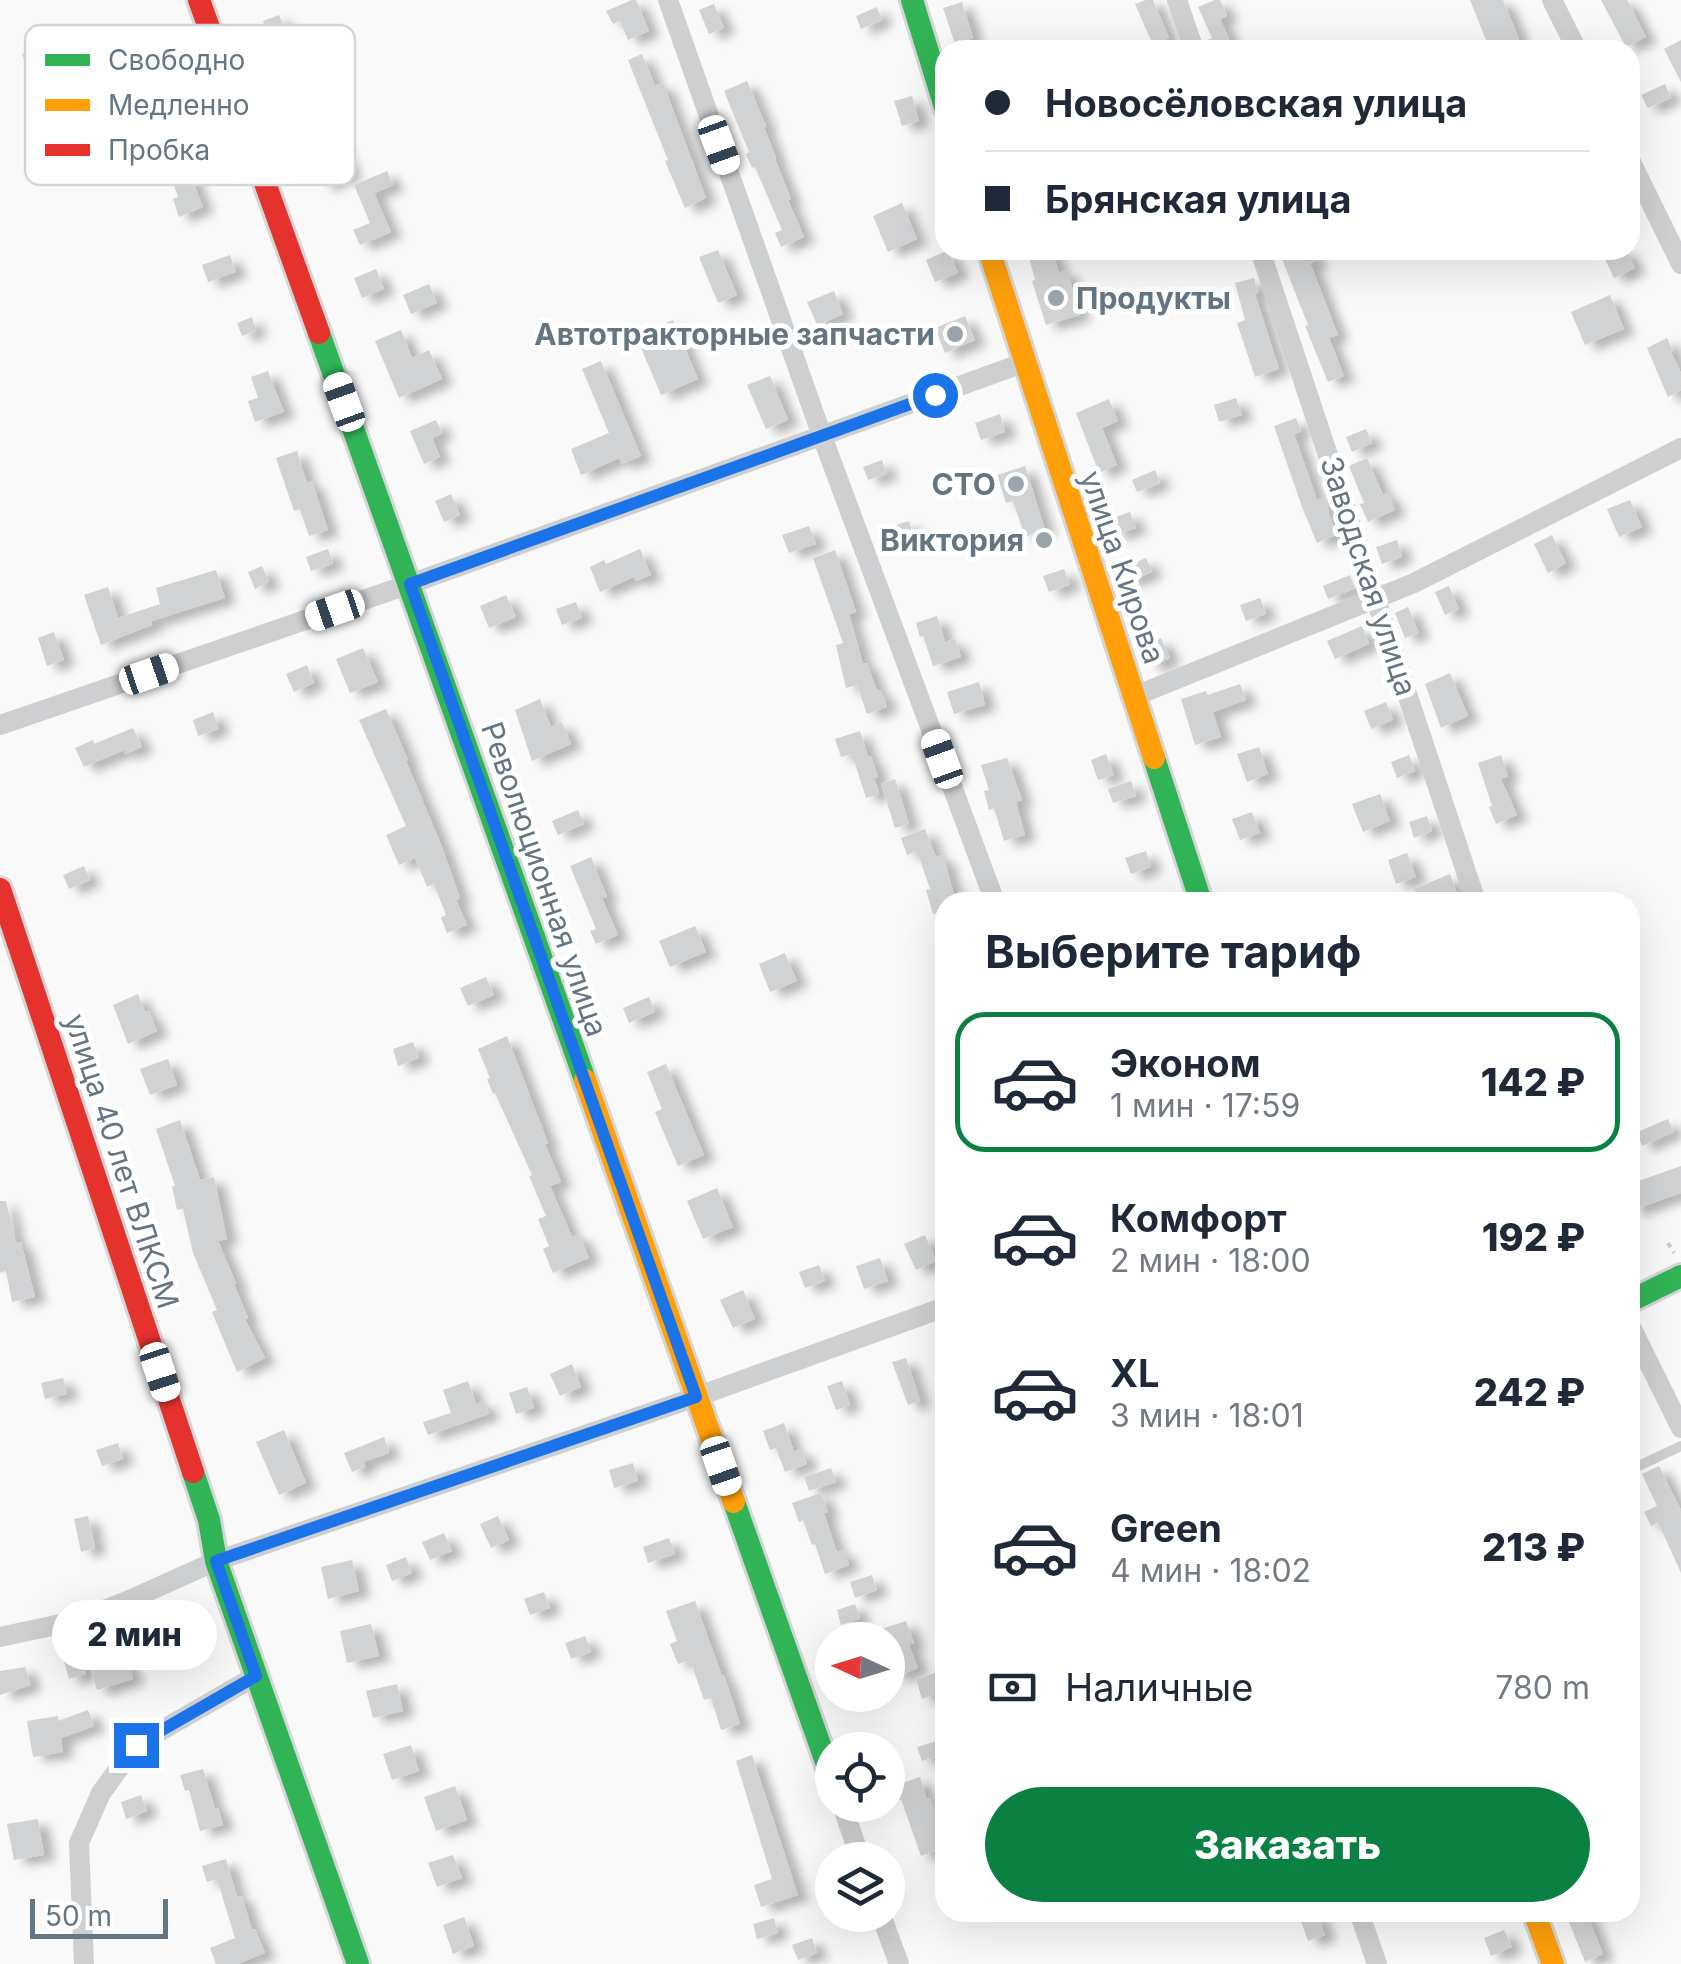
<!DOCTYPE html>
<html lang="ru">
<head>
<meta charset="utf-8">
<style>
  body { margin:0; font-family:Inter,sans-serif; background:#f2f2f3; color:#1f2937; height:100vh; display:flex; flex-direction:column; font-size:38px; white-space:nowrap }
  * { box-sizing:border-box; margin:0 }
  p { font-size:32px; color:#747a83 }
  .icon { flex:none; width:55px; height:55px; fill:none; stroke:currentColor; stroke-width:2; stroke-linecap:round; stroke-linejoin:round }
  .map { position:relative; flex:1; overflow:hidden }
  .sheet { position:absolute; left:935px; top:892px; width:705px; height:1030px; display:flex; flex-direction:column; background:#fff; border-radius:30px; box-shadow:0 10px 40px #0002 }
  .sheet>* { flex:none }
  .top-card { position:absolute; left:935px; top:40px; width:705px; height:220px; border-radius:30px; box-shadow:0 10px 40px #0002; display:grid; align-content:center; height:220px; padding:0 50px; background:#fff }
  .needle { width:65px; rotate:274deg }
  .tools { position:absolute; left:815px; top:1622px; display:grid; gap:20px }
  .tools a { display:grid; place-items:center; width:90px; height:90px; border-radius:50%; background:#fff; box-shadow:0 10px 40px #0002; font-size:50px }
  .scale { position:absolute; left:30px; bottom:25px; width:138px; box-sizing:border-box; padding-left:10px; border:5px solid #657683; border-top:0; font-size:28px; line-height:35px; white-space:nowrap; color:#657683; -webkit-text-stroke:8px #fff; paint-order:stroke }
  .end { position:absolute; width:45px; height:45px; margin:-22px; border:12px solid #1a73e8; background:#fff; box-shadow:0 0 0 5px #fff }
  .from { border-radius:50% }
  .bubble { position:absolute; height:70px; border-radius:35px; background:#fff; box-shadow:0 10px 40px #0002; font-size:32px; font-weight:800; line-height:70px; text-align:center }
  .car { position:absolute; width:30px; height:60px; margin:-30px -15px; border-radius:12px; box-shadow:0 0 8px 2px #0007; background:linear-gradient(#fff 24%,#345 0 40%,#fff 0 76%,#345 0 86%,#fff 0) }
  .top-card b { display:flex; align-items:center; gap:35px; height:95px; font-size:38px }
  .top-card b+b { border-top:2px solid #e0e1e3 }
  .top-card i { width:25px; height:25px; background:#1f2937 }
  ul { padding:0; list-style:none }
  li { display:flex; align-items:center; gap:30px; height:140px; margin:0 20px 15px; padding:0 30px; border:5px solid transparent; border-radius:30px }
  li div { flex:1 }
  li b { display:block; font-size:38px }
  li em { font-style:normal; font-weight:800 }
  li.current { border-color:#0b8043 }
  li>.icon { width:90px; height:90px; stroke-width:1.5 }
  h2 { padding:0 50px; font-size:45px; line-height:120px }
  .pay { display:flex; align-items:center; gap:25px; height:110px; padding:0 50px; font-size:38px }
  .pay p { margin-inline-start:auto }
  .button { display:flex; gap:20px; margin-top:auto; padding:20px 50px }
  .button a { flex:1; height:115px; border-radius:60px; background:#0b8043; color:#fff; font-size:40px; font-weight:800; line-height:115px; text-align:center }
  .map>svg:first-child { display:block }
</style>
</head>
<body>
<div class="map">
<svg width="1681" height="1964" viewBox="0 0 1681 1964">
  <defs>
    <filter id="shadow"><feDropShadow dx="11" dy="6" stdDeviation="5" flood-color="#0004"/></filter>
  </defs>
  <rect width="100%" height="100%" fill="#f9f9f9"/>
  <path fill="#d0d2d3" filter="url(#shadow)" d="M632 0H636L649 31 628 40 620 21 613 24 606 11Z
    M1146 0H1153L1169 38 1153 45 1135 4Z
    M1215 0H1220L1227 16 1220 19 1234 50H1207L1205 41 1212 38 1198 7Z
    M1470 0H1503L1519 39 1490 50Z
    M1601 0H1627L1646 37 1626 47Z
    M962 2 973 38 955 44 943 8Z
    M714 4 724 28 709 34 699 10Z
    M877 7 882 20 861 29 856 16Z
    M279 15 302 73 309 70 352 173 323 186 309 153 306 154 299 139 305 136 291 102 296 99 283 69 281 70 263 21Z
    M142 28 164 83 156 86 168 124 179 120 196 172 190 174 203 207 179 217 173 199 178 197 161 147 139 155 132 136 145 132 133 94 124 97 119 84 128 81 112 40Z
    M1681 40V82L1664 49Z
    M43 46 48 62 28 70 22 54Z
    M642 54 655 86 663 83 706 198 685 208 665 161 668 160 628 60Z
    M747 81 766 126 764 127 776 158 775 159 791 199 788 200 804 237 781 247 775 233 782 230 755 167 752 168 746 154 749 152 724 91Z
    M1665 84 1671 98 1648 108 1641 95Z
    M912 96 919 121 902 126 894 101Z
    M387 171 393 185 374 193 391 232 360 245 353 230 370 223 354 185Z
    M902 203 917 239 888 252 873 216Z
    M718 250 737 295 718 303 699 257Z
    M948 250 958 273 935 282 926 260Z
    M1027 250H1052L1059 273 1067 270 1080 315 1046 325 1032 281 1035 280Z
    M1291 250H1312L1316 261 1310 263 1338 335 1329 338 1344 376 1328 382 1305 326 1308 325 1280 254Z
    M1619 250H1626L1635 268 1614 278 1604 257Z
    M230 255 236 272 208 282 202 265Z
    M376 269 384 289 362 298 354 278Z
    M1254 278 1258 293 1255 294 1279 369 1255 377 1237 323 1245 320 1235 283Z
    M429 284 437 303 411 314 403 295Z
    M834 291 843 314 817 325 807 302Z
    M1610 295 1624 329 1585 345 1571 312Z
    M965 316 975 340 945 353 935 328Z
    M252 317 256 331 242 336 237 323Z
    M673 320 698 379 661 395 636 336Z
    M401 330 412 358 429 350 442 379 399 398 375 341Z
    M1667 338 1673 351 1671 352 1681 373V390L1668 397 1647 348Z
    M601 361 641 456 622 464 619 458 581 475 571 449 609 433 582 369Z
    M268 371 284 412 255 422 248 401 258 398 251 377Z
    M770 376 788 420 766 429 747 385Z
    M1236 398 1242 415 1219 422 1214 405Z
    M1109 399 1118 421 1102 428 1117 465 1099 473 1076 413Z
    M1000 414 1005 432 981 440 975 423Z
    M1296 418 1301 431 1294 434 1317 500 1324 497 1336 535 1317 543 1302 507 1274 426Z
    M436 420 442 433 432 438 440 457 424 464 410 431Z
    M1366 429 1372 443 1352 452 1346 437Z
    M297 451 307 483 312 481 328 530 309 536 300 509 294 511 276 458Z
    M1367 458 1383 495 1388 493 1395 510 1368 522 1360 504 1364 503 1349 466Z
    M882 460 887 474 868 480 863 467Z
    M1025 466 1045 530 1025 537 1013 501 1006 503 997 475Z
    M1155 470 1160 483 1137 492 1132 480Z
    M451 494 460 515 444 522 435 501Z
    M1630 500 1642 527 1619 537 1607 509Z
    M1130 512 1136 528 1115 535 1110 519Z
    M909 521 913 536 891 543 886 528Z
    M809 526 816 544 789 553 782 535Z
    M1552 535 1566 563 1548 573 1534 544Z
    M1397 540 1402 557 1382 564 1376 547Z
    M328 549 333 564 311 571 306 557Z
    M640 549 651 575 636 581 634 577 600 592 590 567 604 560 606 564Z
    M835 550 856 612 849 614 863 664 867 663 877 691 881 690 887 707 867 714 857 685 846 688 836 645 843 643 813 558Z
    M1146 558 1152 572 1127 582 1122 568Z
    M262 566 269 582 255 589 248 572Z
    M1064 569 1070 585 1049 592 1043 576Z
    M216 570 225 598 151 621 152 625 101 645 84 595 108 587 118 618 160 604 156 588Z
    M1350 575 1355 588 1328 599 1323 586Z
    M1449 586 1459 609 1445 615 1435 592Z
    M506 595 516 617 489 628 480 606Z
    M1260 598 1266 614 1246 621 1240 605Z
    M576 602 582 618 562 625 556 609Z
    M1408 607 1419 633 1405 638 1395 613Z
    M937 616 945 642 955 639 961 657 933 666 923 636 920 637 916 623Z
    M1362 626 1369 644 1335 659 1327 641Z
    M54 632 64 660 47 666 38 638Z
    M1161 638 1170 658 1151 667 1142 646Z
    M363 648 378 682 350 693 336 659Z
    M307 665 314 683 294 692 286 674Z
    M1450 673 1468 716 1441 728 1425 684Z
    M979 682 985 705 954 714 947 692Z
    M1240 684 1246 700 1213 712 1221 737 1195 745 1181 699 1206 691 1208 695Z
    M540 699 551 727 562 722 571 744 532 761 515 710Z
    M1386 702 1393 720 1371 729 1364 711Z
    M386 709 408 760 406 761 442 847 460 898 456 900 467 925 447 933 441 918 446 915 434 884 427 887 415 858 399 865 386 835 406 826 359 720Z
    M213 712 219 729 198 736 193 720Z
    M133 728 142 747 125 754 124 750 84 767 75 748 93 740 94 744Z
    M860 731 868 757 871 756 878 777 874 778 879 794 866 798 852 754 841 757 835 739Z
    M1259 747 1268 774 1247 782 1237 754Z
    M1106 754 1114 775 1098 780 1091 760Z
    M1409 755 1415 771 1397 778 1391 762Z
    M1501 755 1508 776 1501 779 1517 815 1496 824 1489 807 1492 806 1478 763Z
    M1007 758 1022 800 1016 802 1025 835 1004 841 994 808 989 810 984 791 989 790 981 765Z
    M895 779 909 824 895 828 881 784Z
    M1131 781 1136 796 1113 803 1108 789Z
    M1380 794 1390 821 1363 832 1352 804Z
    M578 810 584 824 558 835 552 821Z
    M1252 812 1260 833 1240 840 1232 819Z
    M1427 816 1432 831 1414 838 1409 822Z
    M925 829 936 857 943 855 956 902H945V910L933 914 926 890 930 889 917 851 907 855 901 838Z
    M1146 851 1151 867 1131 874 1125 858Z
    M1407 853 1416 877 1396 884 1388 860Z
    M591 857 607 897 602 898 618 935 596 944 590 931 596 929 570 866Z
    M84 866 90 880 69 889 63 875Z
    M1450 874 1460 902H1419L1414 889Z
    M695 926 706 952 670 967 659 941Z
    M785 953 797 981 770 992 759 964Z
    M486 977 494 995 468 1006 460 988Z
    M138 994 145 1012 149 1011 157 1031 128 1044 113 1005Z
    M649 997 655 1012 629 1023 623 1008Z
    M507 1036 548 1143 545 1144 561 1182 550 1186 572 1237 579 1234 589 1258 553 1273 543 1249 549 1246 538 1219 546 1216 529 1176 532 1175 495 1093 493 1094 487 1079 490 1078 478 1049Z
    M413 1042 419 1058 398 1066 393 1049Z
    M168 1059 177 1085 150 1095 140 1069Z
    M666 1064 704 1155 678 1166 655 1112 662 1109 647 1072Z
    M1668 1119 1673 1132 1642 1146 1637 1132Z
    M180 1120 200 1180 214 1177 227 1239 218 1241 236 1283 234 1284 248 1318 245 1319 265 1358 237 1372 212 1312 217 1310 193 1253 183 1209 177 1210 172 1186H175L156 1129Z
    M1681 1166V1193L1630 1211V1184Z
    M717 1188 733 1227 703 1239 687 1201Z
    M0 1201H6L16 1243 21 1242 35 1297 12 1302 6 1271 0 1273Z
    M925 1235 936 1261 916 1270 904 1244Z
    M880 1258 888 1281 864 1289 856 1266Z
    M819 1265 825 1281 805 1288 799 1272Z
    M743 1290 755 1319 733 1328 720 1300Z
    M906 1358 920 1401 908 1405 892 1362Z
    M572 1364 581 1387 560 1396 550 1374Z
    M63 1378 67 1394 45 1399 41 1383Z
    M468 1381 476 1404 484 1401 489 1414 428 1435 423 1422 451 1413 443 1390Z
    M842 1381 850 1405 836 1410 827 1386Z
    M527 1387 534 1408 516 1414 509 1393Z
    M784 1423 794 1452 802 1449 807 1464 785 1472 776 1448 770 1450 763 1431Z
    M284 1430 306 1483 279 1495 256 1442Z
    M384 1437 389 1453 363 1462 365 1467 352 1472 344 1453Z
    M118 1443 123 1459 102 1466 96 1450Z
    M633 1463 638 1481 614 1488 609 1470Z
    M1659 1466 1681 1510V1573L1658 1522 1651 1526 1644 1512 1657 1506 1642 1474Z
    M831 1468 836 1482 809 1491 804 1477Z
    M821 1493 828 1512 824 1513 837 1552 844 1550 849 1565 825 1574 815 1544 812 1545 803 1520 799 1522 792 1503Z
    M88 1516 95 1548 81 1552 74 1519Z
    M498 1516 509 1540 491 1548 480 1524Z
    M444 1533 452 1551 430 1560 422 1542Z
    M669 1538 675 1554 648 1563 643 1547Z
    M406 1557 412 1573 392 1581 386 1565Z
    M352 1560 359 1591 328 1599 321 1567Z
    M872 1575 877 1590 855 1598 850 1582Z
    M544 1592 550 1608 530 1615 524 1599Z
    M695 1601 722 1676 724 1675 740 1724 721 1730 711 1698 704 1700 690 1660 678 1664 670 1644 677 1641 666 1611Z
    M855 1604 860 1618 841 1625 837 1610Z
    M906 1621 914 1643 909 1645 918 1668 895 1677 888 1658V1640H857L856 1637Z
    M371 1624 379 1656 347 1663 340 1631Z
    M156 1629 160 1644 137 1651 132 1636Z
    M585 1636 591 1652 571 1659 565 1643Z
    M80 1652 86 1674 69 1679 63 1658Z
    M127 1660 133 1679 97 1690 91 1671Z
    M25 1667 31 1685 0 1695V1671Z
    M941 1671 945 1691 922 1699 916 1679Z
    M397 1684 403 1711 373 1718 366 1691Z
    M88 1710 94 1726 61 1738 63 1752 33 1757 27 1721 58 1716V1721Z
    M940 1740 944 1754 922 1761 917 1747Z
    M411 1745 419 1771 392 1780 383 1754Z
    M752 1755 798 1895 761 1907 754 1885 772 1879 736 1761Z
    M203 1769 215 1809 218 1808 223 1825 200 1831 189 1790 185 1791 180 1775Z
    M920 1777 927 1800 930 1798 945 1840V1847L921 1856 901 1799 899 1800 894 1786Z
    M455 1786 467 1820 436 1831 424 1797Z
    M141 1795 147 1811 126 1819 121 1802Z
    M38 1819 44 1855 14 1860 7 1824Z
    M453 1855 462 1878 437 1887 428 1863Z
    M226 1859 237 1897 242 1896 252 1930 255 1929 265 1953 237 1964H216L210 1948 235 1938 217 1879 207 1882 202 1866Z
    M1317 1912 1325 1935 1308 1941 1300 1918Z
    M1565 1912H1586L1603 1954 1585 1962Z
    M464 1917 474 1946 453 1954 443 1925Z
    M774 1918 778 1933 757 1939 753 1924Z
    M1504 1930 1512 1947 1491 1956 1484 1938Z
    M812 1938 817 1953 798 1960 792 1945Z"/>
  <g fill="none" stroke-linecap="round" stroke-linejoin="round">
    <defs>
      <path id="fast" d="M912 0 945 107
        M319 333 585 1080
        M1154 758 1201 902
        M1630 1301 1681 1276
        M193 1472 209 1520 216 1561 358 1964
        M734 1502 832 1779"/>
      <path id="slow" d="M989 250 1154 758
        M585 1080 734 1502
        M1534 1912 1553 1964"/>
      <path id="jam" d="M199 0 319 333
        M0 889 193 1472"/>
    </defs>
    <use href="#fast" stroke="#d5d6d7" stroke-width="28"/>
    <use href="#slow" stroke="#d5d6d7" stroke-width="28"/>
    <use href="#jam" stroke="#d5d6d7" stroke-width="28"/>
    <path stroke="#cbcccd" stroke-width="4" stroke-dasharray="5 5" stroke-linecap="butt" d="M1668 1243 1674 1253"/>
    <path stroke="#cecfd0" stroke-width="10" d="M1630 1470 1681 1446"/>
    <path stroke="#cecfd0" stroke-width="20" d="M668 0 822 436 995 902
      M1177 0 1194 50
      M1552 0 1577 50
      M1630 160 1681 264
      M1260 250 1476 902
      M1135 696 1414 583 1681 448
      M0 725 410 584 1023 363
      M1630 1325 1681 1428
      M0 1637 75 1621 127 1601 216 1561 696 1397 945 1307
      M842 1805 861 1860
      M1359 1912 1377 1964
      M881 1915 899 1964
      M84 1964 79 1843 101 1793 136 1745 256 1676"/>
    <use href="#fast" stroke="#30b455" stroke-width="22"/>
    <use href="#slow" stroke="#ff9f0a" stroke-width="22"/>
    <use href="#jam" stroke="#e5322d" stroke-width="22"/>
  </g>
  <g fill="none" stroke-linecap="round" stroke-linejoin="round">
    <path stroke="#1a73e8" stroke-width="12" d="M136 1745 256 1676 216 1561 696 1397 410 584 935 395"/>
  </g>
  <g fill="#99a4ac" stroke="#fff" stroke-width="4">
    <circle cx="1056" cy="298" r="10"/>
    <circle cx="955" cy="334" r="10"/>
    <circle cx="1016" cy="484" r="10"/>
    <circle cx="1044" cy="540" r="10"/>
  </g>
  <g text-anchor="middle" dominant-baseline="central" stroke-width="10" stroke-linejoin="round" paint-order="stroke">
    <g font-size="30" font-weight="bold" fill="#657683" stroke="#fff" text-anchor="end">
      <text x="1076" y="298" text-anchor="start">Продукты</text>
      <text x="935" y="334">Автотракторные запчасти</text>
      <text x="996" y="484">СТО</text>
      <text x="1024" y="540">Виктория</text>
    </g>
    <g font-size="30" fill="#657683" stroke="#fff">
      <text transform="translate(1123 567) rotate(71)">улица Кирова</text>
      <text transform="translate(1369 576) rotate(72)">Заводская улица</text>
      <text transform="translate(545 879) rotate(71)">Революционная улица</text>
      <text transform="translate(122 1161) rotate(72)">улица 40 лет ВЛКСМ</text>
    </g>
  </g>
  <rect x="25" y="25" width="330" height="160" rx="15" fill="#fff" stroke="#d1d6da" stroke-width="2.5"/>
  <rect x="45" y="54" width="45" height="12" fill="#30b455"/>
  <rect x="45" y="99" width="45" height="12" fill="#ff9f0a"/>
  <rect x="45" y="144" width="45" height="12" fill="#e5322d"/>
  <g font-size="28" fill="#657683">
    <text x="108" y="70">Свободно</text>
    <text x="108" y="115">Медленно</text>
    <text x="108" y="160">Пробка</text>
  </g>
</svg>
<div class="tools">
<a><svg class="needle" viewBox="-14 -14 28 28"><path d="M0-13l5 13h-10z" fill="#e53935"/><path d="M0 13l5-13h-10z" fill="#747a83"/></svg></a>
<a><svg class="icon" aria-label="locate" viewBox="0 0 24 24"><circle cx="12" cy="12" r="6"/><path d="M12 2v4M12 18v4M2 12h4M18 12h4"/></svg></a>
<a><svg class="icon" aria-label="layers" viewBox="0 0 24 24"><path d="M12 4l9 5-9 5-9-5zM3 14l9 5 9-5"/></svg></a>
</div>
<div class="scale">50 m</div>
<i class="end from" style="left:935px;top:395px"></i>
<i class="end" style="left:136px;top:1745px"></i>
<div class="bubble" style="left:52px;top:1600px;width:165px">2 мин</div>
<i class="car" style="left:719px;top:145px;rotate:160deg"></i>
<i class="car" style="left:344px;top:402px;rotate:340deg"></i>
<i class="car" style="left:335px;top:610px;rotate:251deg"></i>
<i class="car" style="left:149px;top:674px;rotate:71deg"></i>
<i class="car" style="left:942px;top:759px;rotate:340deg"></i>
<i class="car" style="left:160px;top:1372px;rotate:162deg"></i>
<i class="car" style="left:721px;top:1466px;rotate:161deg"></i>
<div class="top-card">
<b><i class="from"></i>Новосёловская улица</b>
<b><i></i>Брянская улица</b>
</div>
<section class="sheet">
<h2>Выберите тариф</h2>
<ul>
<li class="current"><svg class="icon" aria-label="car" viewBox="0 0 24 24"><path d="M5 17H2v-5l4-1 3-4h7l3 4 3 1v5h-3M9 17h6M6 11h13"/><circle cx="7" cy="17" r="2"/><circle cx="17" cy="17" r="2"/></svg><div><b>Эконом</b><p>1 мин · 17:59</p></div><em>142 ₽</em></li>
<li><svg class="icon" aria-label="car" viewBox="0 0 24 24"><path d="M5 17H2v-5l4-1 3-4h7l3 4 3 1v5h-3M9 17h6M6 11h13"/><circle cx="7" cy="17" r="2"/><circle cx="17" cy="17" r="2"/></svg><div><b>Комфорт</b><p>2 мин · 18:00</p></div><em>192 ₽</em></li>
<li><svg class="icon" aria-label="car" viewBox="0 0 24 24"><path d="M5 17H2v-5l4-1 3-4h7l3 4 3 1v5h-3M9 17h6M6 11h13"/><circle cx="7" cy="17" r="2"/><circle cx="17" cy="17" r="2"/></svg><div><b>XL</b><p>3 мин · 18:01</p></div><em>242 ₽</em></li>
<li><svg class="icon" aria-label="car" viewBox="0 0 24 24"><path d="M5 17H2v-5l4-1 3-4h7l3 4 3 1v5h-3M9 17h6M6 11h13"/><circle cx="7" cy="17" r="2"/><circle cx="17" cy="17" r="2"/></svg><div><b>Green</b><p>4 мин · 18:02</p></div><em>213 ₽</em></li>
</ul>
<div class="pay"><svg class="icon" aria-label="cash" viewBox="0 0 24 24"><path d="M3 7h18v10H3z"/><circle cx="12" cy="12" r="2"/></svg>Наличные<p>780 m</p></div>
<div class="button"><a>Заказать</a></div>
</section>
</div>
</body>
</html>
